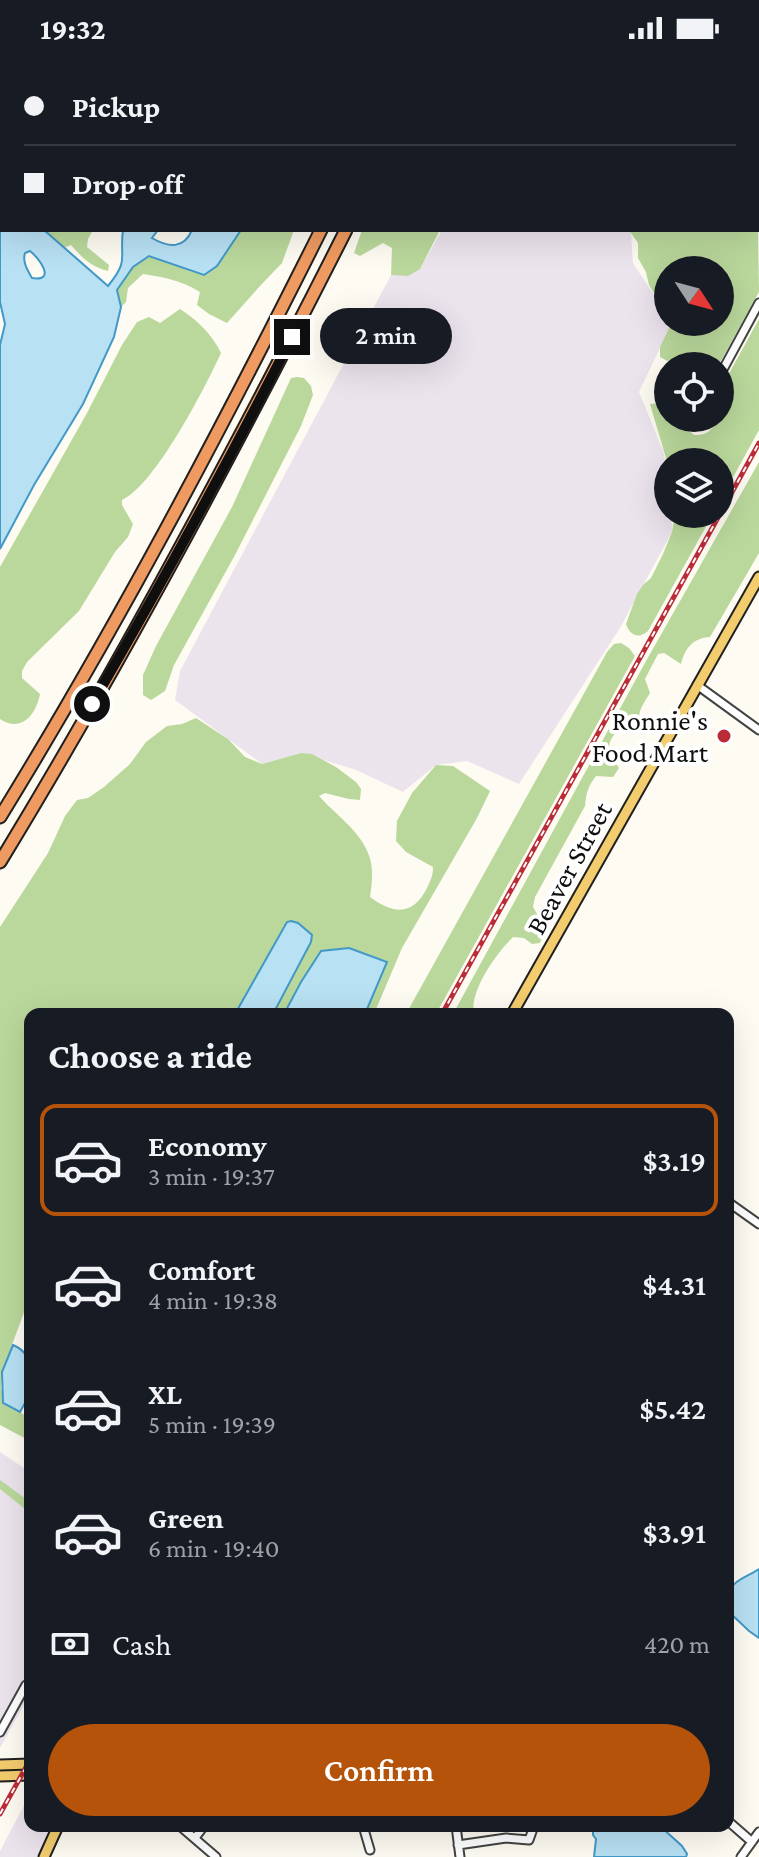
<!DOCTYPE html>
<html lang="en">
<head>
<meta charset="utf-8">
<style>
  body { margin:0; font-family:"Crimson Pro",serif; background:#20242c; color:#f1f3f6; height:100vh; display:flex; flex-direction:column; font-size:30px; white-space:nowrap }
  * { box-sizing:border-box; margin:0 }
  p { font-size:26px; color:#9ea1a6 }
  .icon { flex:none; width:44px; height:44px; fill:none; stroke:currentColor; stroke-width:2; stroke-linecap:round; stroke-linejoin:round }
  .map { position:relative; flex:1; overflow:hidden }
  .panel { position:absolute; left:24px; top:952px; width:710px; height:824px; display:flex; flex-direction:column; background:#171b24; border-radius:16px; box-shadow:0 8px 32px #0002 }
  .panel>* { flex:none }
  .banner { position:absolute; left:0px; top:0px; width:760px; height:176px; box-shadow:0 8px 32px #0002; display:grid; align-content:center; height:176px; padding:0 24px; background:#171b24 }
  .needle { width:52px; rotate:126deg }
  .fabs { position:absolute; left:654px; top:200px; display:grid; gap:16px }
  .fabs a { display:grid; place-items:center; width:80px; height:80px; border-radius:50%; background:#171b24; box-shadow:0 8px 32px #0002; font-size:40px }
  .end { position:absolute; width:36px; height:36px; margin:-18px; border:10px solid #0f0f0f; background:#fff; box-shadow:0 0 0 4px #fff }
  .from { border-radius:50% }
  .bubble { position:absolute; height:56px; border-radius:28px; background:#171b24; box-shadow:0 8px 32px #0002; font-size:26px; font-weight:600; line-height:56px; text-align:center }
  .banner b { display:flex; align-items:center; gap:28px; height:76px; font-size:30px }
  .banner b+b { border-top:2px solid #363941 }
  .banner i { width:20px; height:20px; background:#f1f3f6 }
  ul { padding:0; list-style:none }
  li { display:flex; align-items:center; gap:24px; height:112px; margin:0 16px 12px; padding:0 8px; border:4px solid transparent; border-radius:16px }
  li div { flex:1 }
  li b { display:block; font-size:30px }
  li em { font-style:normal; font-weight:600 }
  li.active { border-color:#b45309 }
  li>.icon { width:72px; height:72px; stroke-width:1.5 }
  h2 { padding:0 24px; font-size:36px; line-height:96px }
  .pay { display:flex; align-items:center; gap:20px; height:88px; padding:0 24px; font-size:30px }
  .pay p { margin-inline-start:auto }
  .cta { display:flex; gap:16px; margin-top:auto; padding:16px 24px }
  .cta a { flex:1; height:92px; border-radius:48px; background:#b45309; color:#fff; font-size:32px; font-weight:600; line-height:92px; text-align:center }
  .status { display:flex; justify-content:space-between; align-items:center; height:56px; padding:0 40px; background:#171b24; direction:ltr }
  .status svg { height:22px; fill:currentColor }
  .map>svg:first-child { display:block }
</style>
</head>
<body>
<div class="status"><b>19:32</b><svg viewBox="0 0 49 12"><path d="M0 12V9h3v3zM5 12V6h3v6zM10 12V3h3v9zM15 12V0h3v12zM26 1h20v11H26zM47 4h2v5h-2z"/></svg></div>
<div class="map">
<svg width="759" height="1801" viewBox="0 0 759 1801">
  <rect width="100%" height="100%" fill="#fefbf2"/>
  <path fill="#ece4ed" d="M442 174H626L631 177 633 207 668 260V266L672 267 639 336 664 397 668 433V458H671L672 476 620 572 519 728 467 705 436 709 403 736 356 714 301 697 262 708 175 644 180 615 391 219 420 213Z
    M0 1396 30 1416V1638L0 1692Z
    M29 1740 30 1770H50L37 1801H0V1795Z"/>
  <path fill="#bad89c" d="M0 0H265L263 2H2V75L0 74Z
    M460 0H603L602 2H459Z
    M758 171 759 236 718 310 673 308 660 301V291L672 266H720V214H668V260L649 229 646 216 638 202V187L631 177 626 174H758Z
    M44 174H93L88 183 87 191 109 209 108 215C92 211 82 202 71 189L64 192Z
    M241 174H294L282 207 259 231 227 267 209 258 197 249 200 236C183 225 163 221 143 218L128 232 126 246 121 251 117 234 131 212 149 200 179 209 192 216 217 210Z
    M362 174H440L420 213 408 220 391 219 392 192 383 187 360 200 354 197Z
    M180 253C197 264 212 278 221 297 205 332 155 429 122 444V449L133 468 128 481 115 496 79 555 27 606 22 615V622L40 638C36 659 21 677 0 663V511L87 357 122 289 137 266 149 261 160 267Z
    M759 263V374L720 445V406H668V409L650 348 660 347 668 341V362H682L687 373 694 379C705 379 710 377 715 367L713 362H720V334Z
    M297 321 304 322 311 330 313 339 301 370 235 499 174 609 165 635 151 644 143 639V619L156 590 232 451 291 322Z
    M759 406V497L710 581C693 582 685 592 681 608L664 597 658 598 645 623 650 637C644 647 635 658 641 670L623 669C605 686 606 693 619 712L613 721 596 720C588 730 586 738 585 750L535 841 533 851 546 873 540 887 532 888 524 882 513 881C497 897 469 935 474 958H453L646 605Z
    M675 458H713L648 575C639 583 630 580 626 568L637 538 643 529 651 522 663 498 672 476Z
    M621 587 629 592 635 600 436 958H406L607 596 614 588Z
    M196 662 228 683 245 701 262 708 301 697 312 698 336 711 356 726 361 733 360 744 349 743 325 737 319 740C335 758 359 774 368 797 374 810 372 827 370 841 394 859 414 860 428 830 431 823 433 819 433 811L406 796 396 785 397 765 412 737 436 709 453 710 490 735 477 762 402 892 374 958H365L371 943 349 892 320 895 301 926 284 958H273L311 886V879C303 874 298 863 287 866L235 958H30V1240L2 1316 1 1333 11 1352 20 1356 30 1363V1385L0 1369V871L48 797 65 760 77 744 88 742 104 731 130 708 146 686 167 670 182 668Z
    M0 1424 30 1446V1457L0 1433Z"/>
  <path fill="#b8e1f4" stroke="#4299c8" stroke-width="2" fill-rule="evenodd" d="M2 167V174H44L108 230C130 203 119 203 123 174H158L152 182C169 192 184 193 192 174H241L217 210 204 219 149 200 133 211 117 234 121 251 114 281 83 348 34 429 0 493V289L5 268 0 246V168ZM30 195C39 202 57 226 32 222 28 215 22 206 25 197Z
    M291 865 298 867 312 879 311 886 273 958H235L287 866Z
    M349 892 387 906 365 958H284L301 926 321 895Z
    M13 1289C39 1299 32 1337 20 1356L3 1347 2 1316Z
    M759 1513V1582L749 1575 728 1555C728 1523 735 1528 759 1513Z
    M593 1770H660L682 1790 687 1798 686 1801H594L596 1783 593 1779Z"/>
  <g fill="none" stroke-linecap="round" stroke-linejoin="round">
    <defs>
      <path id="minor" d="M609 2 610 0
        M699 2 700 0
        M758 135 759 136
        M720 319 759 247
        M697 629 759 674
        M728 1146 759 1168
        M0 1676 26 1629
        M728 1765 752 1786
        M180 1770 216 1801
        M363 1770 370 1794
        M456 1770 460 1801
        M195 1782 204 1770
        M458 1789 506 1782 529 1784 534 1770
        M741 1801 759 1776"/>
      <path id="major" d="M512 958 759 521
        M0 1709 30 1708
        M0 1720 30 1719
        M44 1801 58 1770"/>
      <path id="highway" d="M407 2 408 0
        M432 2 433 0
        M0 761C117 571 221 374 321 174
        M0 806C125 601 238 388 346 174"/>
    </defs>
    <use href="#minor" stroke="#424242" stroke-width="11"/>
    <use href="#major" stroke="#202020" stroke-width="13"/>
    <use href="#highway" stroke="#202020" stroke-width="15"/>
    <use href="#minor" stroke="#fff" stroke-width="7"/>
    <use href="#major" stroke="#f3cc6d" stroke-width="9"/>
    <use href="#highway" stroke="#ef9a60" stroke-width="11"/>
    <defs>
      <path id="rail" d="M720 458 759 387
        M442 958 720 458
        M0 1758 30 1704"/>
    </defs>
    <use href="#rail" stroke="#bb2c39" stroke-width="5"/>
    <use href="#rail" stroke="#fff" stroke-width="2" stroke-dasharray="6" stroke-linecap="butt"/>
  </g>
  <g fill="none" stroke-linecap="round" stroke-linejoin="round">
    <path stroke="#0f0f0f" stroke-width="10" d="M92 648C162 527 229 405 292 281"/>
  </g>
  <circle fill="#bb2c39" stroke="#fff" stroke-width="3" cx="724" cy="680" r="8"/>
  <g text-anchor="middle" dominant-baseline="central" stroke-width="8" stroke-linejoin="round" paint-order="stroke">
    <g font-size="28" fill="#0f0f0f" stroke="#fff" text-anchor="end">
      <text x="708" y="664">Ronnie's<tspan x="708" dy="32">Food Mart</tspan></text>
    </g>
    <g font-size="28" fill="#0f0f0f" stroke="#fff">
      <text transform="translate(569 812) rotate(-61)">Beaver Street</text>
    </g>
  </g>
</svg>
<div class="fabs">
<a><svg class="needle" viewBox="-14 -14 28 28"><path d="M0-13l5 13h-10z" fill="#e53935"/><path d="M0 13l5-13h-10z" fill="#9ea1a6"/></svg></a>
<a><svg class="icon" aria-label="locate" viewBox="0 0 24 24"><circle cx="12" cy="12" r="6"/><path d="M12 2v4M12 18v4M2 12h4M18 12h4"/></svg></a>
<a><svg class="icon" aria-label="layers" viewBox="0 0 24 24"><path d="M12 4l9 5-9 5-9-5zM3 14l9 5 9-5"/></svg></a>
</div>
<i class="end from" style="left:92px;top:648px"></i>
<i class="end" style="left:292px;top:281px"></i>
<div class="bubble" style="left:320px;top:252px;width:132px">2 min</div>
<div class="banner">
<b><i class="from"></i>Pickup</b>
<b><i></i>Drop-off</b>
</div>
<section class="panel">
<h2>Choose a ride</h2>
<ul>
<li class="active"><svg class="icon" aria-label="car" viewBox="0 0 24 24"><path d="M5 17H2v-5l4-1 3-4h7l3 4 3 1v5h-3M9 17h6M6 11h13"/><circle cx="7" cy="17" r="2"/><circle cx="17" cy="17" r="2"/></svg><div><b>Economy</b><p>3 min · 19:37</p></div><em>$3.19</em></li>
<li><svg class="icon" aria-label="car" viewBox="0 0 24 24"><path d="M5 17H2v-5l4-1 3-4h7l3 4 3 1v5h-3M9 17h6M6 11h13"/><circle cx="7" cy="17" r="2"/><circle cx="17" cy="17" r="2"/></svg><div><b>Comfort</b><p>4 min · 19:38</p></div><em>$4.31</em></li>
<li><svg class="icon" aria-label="car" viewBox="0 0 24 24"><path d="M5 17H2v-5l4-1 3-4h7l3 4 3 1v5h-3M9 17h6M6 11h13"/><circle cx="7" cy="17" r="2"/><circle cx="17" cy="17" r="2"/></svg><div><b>XL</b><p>5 min · 19:39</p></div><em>$5.42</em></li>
<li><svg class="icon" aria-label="car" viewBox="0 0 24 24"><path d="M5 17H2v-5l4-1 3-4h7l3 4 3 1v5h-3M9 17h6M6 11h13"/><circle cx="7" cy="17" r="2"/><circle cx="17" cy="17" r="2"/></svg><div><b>Green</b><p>6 min · 19:40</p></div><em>$3.91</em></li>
</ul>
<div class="pay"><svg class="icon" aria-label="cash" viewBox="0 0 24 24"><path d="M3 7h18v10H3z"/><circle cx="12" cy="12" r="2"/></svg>Cash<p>420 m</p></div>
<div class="cta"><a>Confirm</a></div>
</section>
</div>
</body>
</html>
